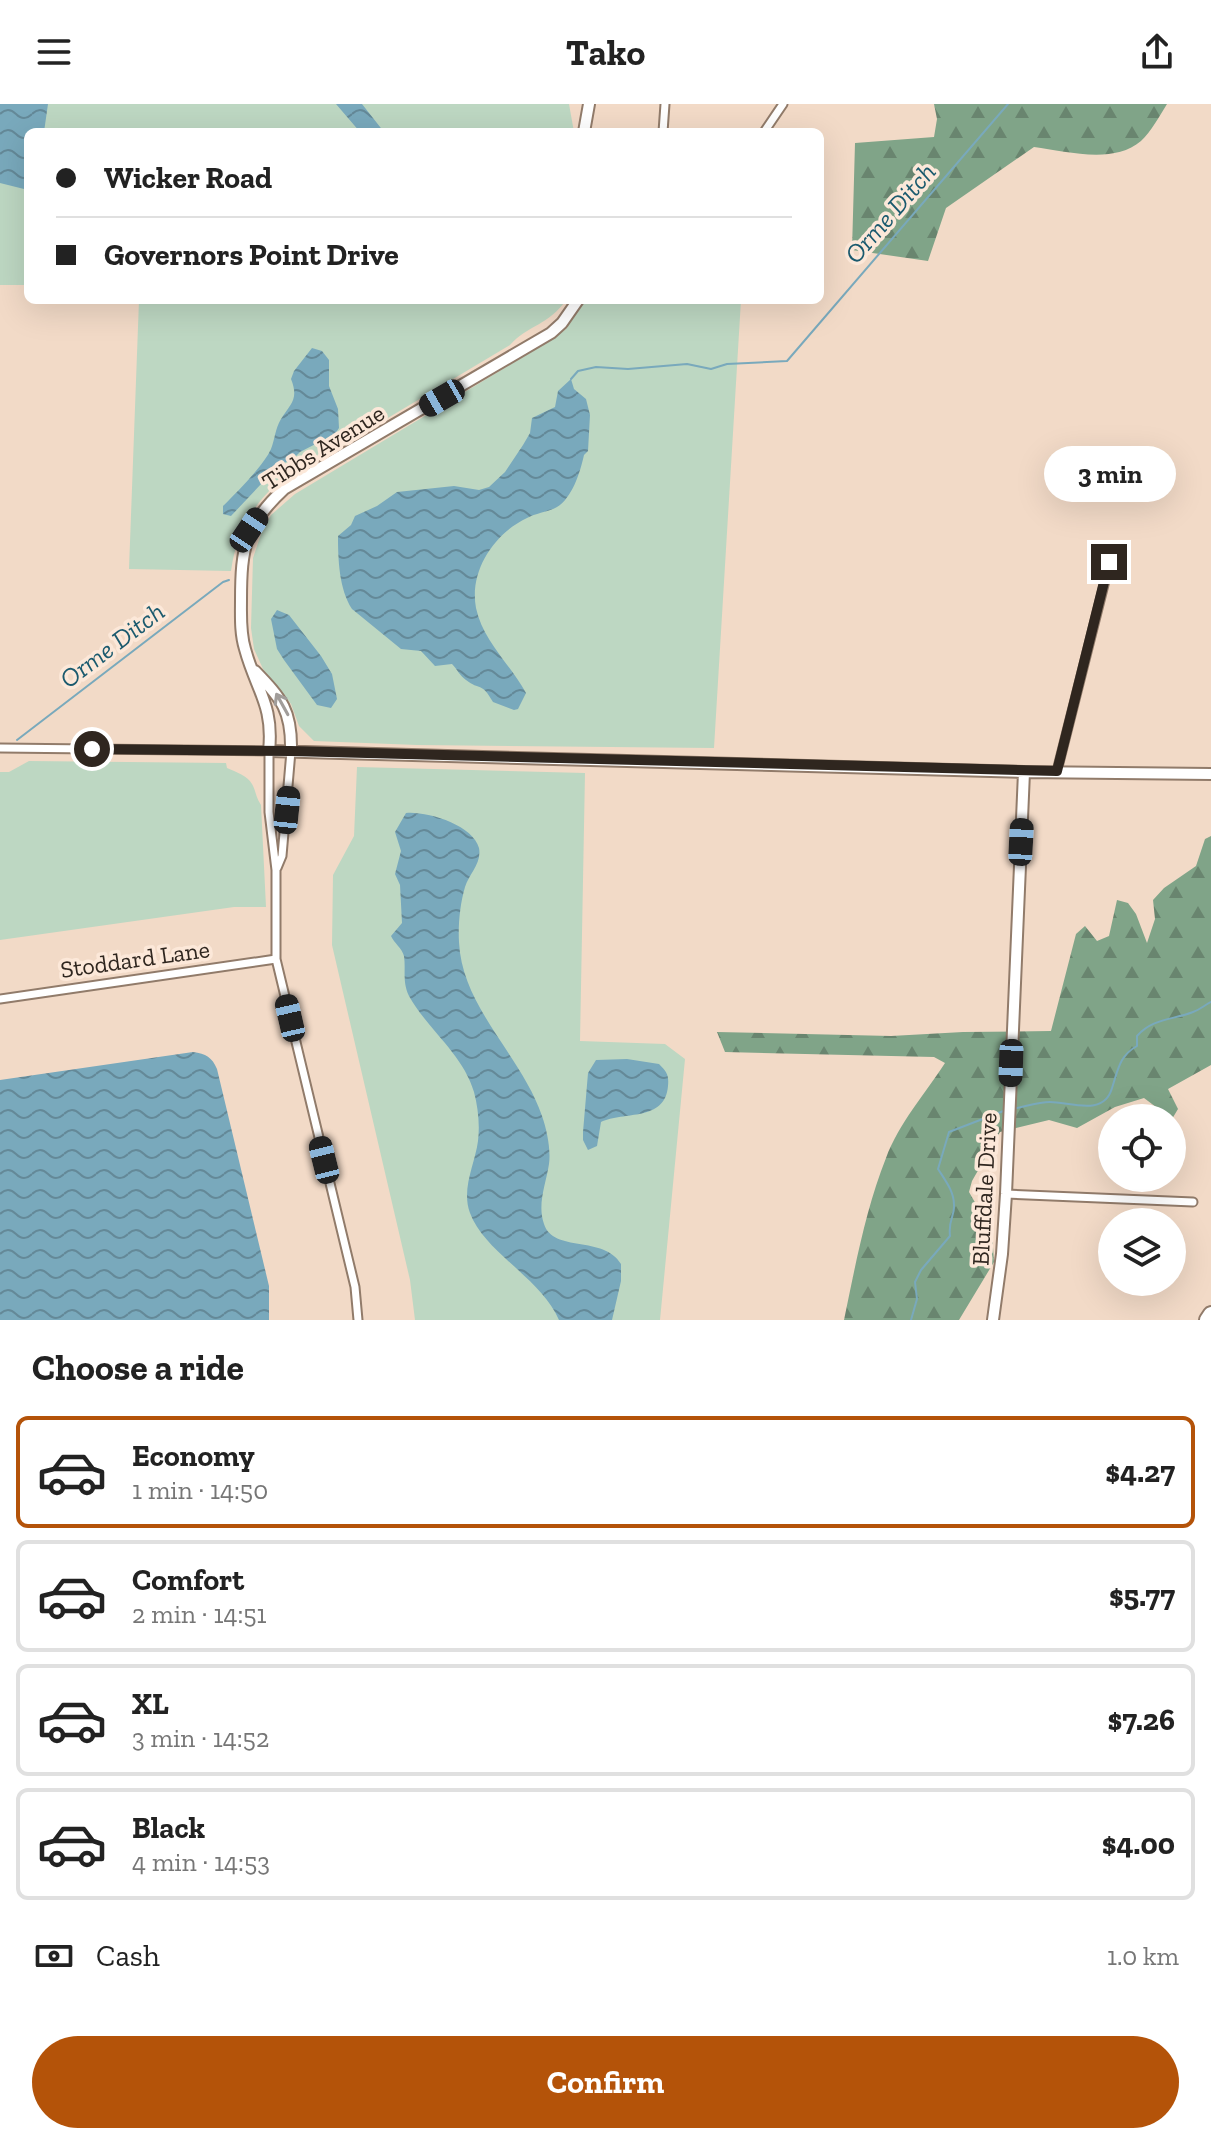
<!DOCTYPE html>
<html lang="en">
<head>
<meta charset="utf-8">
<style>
  body { margin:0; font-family:"Zilla Slab",serif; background:#f6f6f6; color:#222; height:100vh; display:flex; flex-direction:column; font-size:30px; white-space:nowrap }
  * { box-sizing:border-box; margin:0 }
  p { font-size:26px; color:#767676 }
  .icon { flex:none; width:44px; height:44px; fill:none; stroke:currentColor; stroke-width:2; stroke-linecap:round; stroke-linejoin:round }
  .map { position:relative; height:1216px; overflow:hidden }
  .drawer { display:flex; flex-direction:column; background:#fff; flex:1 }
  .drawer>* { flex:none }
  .guide { position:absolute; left:24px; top:24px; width:800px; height:176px; border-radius:12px; box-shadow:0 8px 32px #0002; display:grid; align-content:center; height:176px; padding:0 32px; background:#fff }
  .buttons { position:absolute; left:1098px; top:1000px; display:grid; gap:16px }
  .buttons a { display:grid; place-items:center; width:88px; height:88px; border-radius:50%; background:#fff; box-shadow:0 8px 32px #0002; font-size:40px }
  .end { position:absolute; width:36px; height:36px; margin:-18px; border:10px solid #2f261f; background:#fff; box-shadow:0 0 0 4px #fff }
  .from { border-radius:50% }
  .bubble { position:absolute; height:56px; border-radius:28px; background:#fff; box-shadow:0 8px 32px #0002; font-size:26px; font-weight:700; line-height:56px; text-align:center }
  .car { position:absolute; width:24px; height:48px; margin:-24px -12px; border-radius:10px; box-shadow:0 0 6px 2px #0007; background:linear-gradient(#222 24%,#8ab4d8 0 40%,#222 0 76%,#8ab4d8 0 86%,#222 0) }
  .guide b { display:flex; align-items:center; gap:28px; height:76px; font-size:30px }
  .guide b+b { border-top:2px solid #e0e0e0 }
  .guide i { width:20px; height:20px; background:#222 }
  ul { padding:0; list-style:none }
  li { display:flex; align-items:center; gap:24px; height:112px; margin:0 16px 12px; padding:0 16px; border:4px solid #e0e0e0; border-radius:12px }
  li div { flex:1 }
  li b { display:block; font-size:30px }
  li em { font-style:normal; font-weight:700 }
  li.on { border-color:#b45309 }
  li>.icon { width:72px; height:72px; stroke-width:1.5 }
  h2 { padding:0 32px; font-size:36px; line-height:96px }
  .pay { display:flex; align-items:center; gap:20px; height:88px; padding:0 32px; font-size:30px }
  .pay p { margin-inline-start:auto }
  .action { display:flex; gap:16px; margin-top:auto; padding:16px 32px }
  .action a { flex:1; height:92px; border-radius:48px; background:#b45309; color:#fff; font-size:32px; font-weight:700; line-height:92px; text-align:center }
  header { display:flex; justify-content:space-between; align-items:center; height:104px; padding:0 32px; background:#fff; font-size:36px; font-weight:700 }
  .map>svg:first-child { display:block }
</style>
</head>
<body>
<header><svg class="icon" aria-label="menu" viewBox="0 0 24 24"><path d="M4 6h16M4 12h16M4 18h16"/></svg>Tako<svg class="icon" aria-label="share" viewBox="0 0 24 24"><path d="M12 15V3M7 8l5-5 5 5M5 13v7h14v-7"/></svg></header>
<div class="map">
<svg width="1211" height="1216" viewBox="0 0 1211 1216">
  <defs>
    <pattern id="forest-firs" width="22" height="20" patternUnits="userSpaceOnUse" patternTransform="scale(2)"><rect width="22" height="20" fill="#80a488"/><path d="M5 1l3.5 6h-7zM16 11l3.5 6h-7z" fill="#69856f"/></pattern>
    <pattern id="water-waves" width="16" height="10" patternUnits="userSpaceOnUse" patternTransform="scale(2)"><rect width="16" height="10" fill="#79a9bc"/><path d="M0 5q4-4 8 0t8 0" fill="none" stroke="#648998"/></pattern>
  </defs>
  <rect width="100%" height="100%" fill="#f2dac7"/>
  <path fill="#bdd7c2" d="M0 0H569L574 28H28V181H0Z
    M139 196H566C549 221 528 221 510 241L274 382C249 406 236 432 231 467L129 465Z
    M586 196H741L714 644 417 641 314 637 299 622 291 600 263 565 254 545 251 524 253 454 261 430 271 411 295 390 553 235 566 225Z
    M29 657 226 659 227 664C236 668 248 672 252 680 256 687 256 694 261 701L266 803H234L0 836V668H9Z
    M357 663 585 669 580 937 665 940 685 955 660 1216H415L410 1176 332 841 333 771 354 732Z"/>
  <path fill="url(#forest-firs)" d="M934 0H1167C1160 11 1151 28 1141 37 1113 61 1066 47 1034 43L946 104 928 157 852 146 855 39 934 33 937 15Z
    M1211 732V961L1168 985 1178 1005 1172 1015 1144 994 1115 1003 1077 1024 1049 1016 1000 1028 972 1077 969 1088 992 1128 994 1158 959 1216H844C855 1163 866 1104 886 1054 899 1019 925 990 945 959L934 953 725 948 717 928 891 932 963 928 1051 927 1076 830 1085 822 1097 837 1109 832 1117 796 1128 799 1136 810 1147 839 1155 815 1153 796 1164 784 1196 762 1205 735Z"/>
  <path fill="url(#water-waves)" d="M0 0H48L44 28H28V86L0 79Z
    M336 0H362L384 28H360Z
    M312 244 322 247 329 256V282L338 305 339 324 335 330 300 348 294 354 278 362 231 412 223 410V402C237 388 264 361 271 345 275 335 275 325 281 315 291 299 299 295 291 275L294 267Z
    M571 275 574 285 586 295 590 311 588 347 584 351C580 369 572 394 557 403 548 408 536 409 527 414 495 429 469 466 476 504 483 537 510 560 526 589L518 605 514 606 493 598C481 577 480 587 466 576 460 572 457 565 452 560L435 562 421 547 401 545 352 505C339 485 338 455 338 432L351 421 355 412 377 402 397 388 454 382 479 386 489 383 505 368 523 341 530 329 532 314 555 303 558 287Z
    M277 506 289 511 321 552 332 570 337 595 331 604 317 601 284 556 277 545 271 515Z
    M406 709C427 707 473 721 479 744 482 759 469 770 465 783 460 800 458 821 459 838 462 904 522 952 542 1012 547 1026 551 1046 549 1060 546 1080 537 1100 544 1120 553 1149 604 1131 621 1160V1177L612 1216H559C540 1173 485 1149 470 1109 461 1085 475 1060 478 1037 480 1021 478 1003 474 988 463 950 428 926 409 892 402 877 406 866 404 852 402 844 394 839 391 832L402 819 400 781 395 770 401 747 395 728Z
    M193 948C206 950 212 953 217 965L269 1182V1216H0V976Z
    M627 955 659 960C667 968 669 971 668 982 665 1018 624 1007 601 1018L597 1042 588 1046 583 1036V1028L588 969 596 956Z"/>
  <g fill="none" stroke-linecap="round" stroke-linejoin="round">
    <path stroke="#79a9bc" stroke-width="2" d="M571 275 578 267 596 263 628 265 687 260 711 265 727 260 787 257 1008 0
      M17 636 223 478 229 476
      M1012 1005C1024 1003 1038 998 1050 998 1070 998 1104 1013 1112 984 1118 966 1119 952 1137 942V932C1153 914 1173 916 1193 908 1199 906 1205 901 1211 898
      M911 1216 917 1195 915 1178 921 1166 950 1132C948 1115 955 1112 954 1101 954 1087 945 1076 938 1065L949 1028 1006 1006"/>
    <defs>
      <path id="street" d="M663 28 665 0
        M764 28 783 0
        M0 644 269 647V708L276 766V855L355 1183 358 1216
        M1057 667 1107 469 1109 445
        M277 764 282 752 291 647
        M0 895 276 855
        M1006 1090 1193 1098"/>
      <path id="secondary" d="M584 28 589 0
        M578 196 562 219 551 229 284 385C245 421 241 444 241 496 241 512 240 529 245 545 256 586 274 601 269 647L1024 668 1211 670
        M255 567C282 595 292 607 291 647
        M993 1216 1002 1150 1006 1090 1024 668"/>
      <path id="highway" d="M1207 1216 1211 1210"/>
    </defs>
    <use href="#street" stroke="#917b6a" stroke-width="11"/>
    <use href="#secondary" stroke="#917b6a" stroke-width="14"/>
    <use href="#highway" stroke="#917b6a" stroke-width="18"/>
    <use href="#street" stroke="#fff" stroke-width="7"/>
    <use href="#secondary" stroke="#fff" stroke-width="10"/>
    <use href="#highway" stroke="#fff" stroke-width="14"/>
  </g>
  <defs><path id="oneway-shaft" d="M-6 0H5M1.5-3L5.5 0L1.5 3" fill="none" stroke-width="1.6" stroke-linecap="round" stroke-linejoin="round" transform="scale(2)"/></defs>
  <use stroke="#a19d9a" href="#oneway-shaft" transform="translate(282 600) rotate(-119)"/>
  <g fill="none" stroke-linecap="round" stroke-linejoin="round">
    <path stroke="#2f261f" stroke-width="10" d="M92 645 291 647 1057 667 1109 458"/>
  </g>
  <g text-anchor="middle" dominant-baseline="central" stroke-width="7" stroke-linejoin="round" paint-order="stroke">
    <g font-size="24" fill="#2f261f" stroke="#fce8d9">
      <text transform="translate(323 343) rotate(-32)">Tibbs Avenue</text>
      <text transform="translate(135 855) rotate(-8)">Stoddard Lane</text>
      <text transform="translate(984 1085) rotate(-87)">Bluffdale Drive</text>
    </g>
    <g font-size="26" font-style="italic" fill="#1b5a6e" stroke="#fce8d9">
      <text transform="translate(890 109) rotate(-49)">Orme Ditch</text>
      <text transform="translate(112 541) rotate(-37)">Orme Ditch</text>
    </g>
  </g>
</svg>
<div class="buttons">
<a><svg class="icon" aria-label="locate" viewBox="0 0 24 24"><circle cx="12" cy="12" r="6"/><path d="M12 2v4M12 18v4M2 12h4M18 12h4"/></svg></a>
<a><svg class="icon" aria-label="layers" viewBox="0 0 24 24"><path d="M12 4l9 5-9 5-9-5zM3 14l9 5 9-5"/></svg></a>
</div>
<i class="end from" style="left:92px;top:645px"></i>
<i class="end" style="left:1109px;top:458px"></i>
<div class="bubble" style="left:1044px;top:342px;width:132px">3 min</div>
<i class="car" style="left:442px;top:294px;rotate:240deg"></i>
<i class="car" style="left:249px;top:426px;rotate:34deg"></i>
<i class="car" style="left:287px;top:706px;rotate:6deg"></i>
<i class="car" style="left:1021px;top:738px;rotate:3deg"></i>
<i class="car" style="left:290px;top:914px;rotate:347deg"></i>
<i class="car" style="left:1011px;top:959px;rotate:182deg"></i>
<i class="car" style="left:324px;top:1056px;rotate:346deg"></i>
<div class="guide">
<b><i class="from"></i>Wicker Road</b>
<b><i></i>Governors Point Drive</b>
</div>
</div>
<section class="drawer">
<h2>Choose a ride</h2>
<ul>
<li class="on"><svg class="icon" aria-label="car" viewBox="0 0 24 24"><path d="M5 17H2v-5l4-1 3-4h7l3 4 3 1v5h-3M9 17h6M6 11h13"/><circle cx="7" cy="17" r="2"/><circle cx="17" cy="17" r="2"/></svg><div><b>Economy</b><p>1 min · 14:50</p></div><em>$4.27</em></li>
<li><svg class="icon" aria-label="car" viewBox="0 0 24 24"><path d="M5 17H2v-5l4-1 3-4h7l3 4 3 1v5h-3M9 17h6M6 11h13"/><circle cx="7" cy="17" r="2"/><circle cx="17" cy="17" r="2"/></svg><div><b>Comfort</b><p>2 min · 14:51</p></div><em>$5.77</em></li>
<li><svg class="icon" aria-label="car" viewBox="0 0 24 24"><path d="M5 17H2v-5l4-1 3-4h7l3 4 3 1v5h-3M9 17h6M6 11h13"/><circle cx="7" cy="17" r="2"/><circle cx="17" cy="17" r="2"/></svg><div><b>XL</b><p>3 min · 14:52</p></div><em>$7.26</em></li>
<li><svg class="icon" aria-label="car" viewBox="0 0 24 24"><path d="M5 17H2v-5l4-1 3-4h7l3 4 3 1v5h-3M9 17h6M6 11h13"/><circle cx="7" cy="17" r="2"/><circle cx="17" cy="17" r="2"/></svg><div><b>Black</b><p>4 min · 14:53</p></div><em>$4.00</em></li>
</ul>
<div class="pay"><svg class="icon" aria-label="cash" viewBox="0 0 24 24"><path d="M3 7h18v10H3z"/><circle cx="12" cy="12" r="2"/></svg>Cash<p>1.0 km</p></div>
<div class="action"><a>Confirm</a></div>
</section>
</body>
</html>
